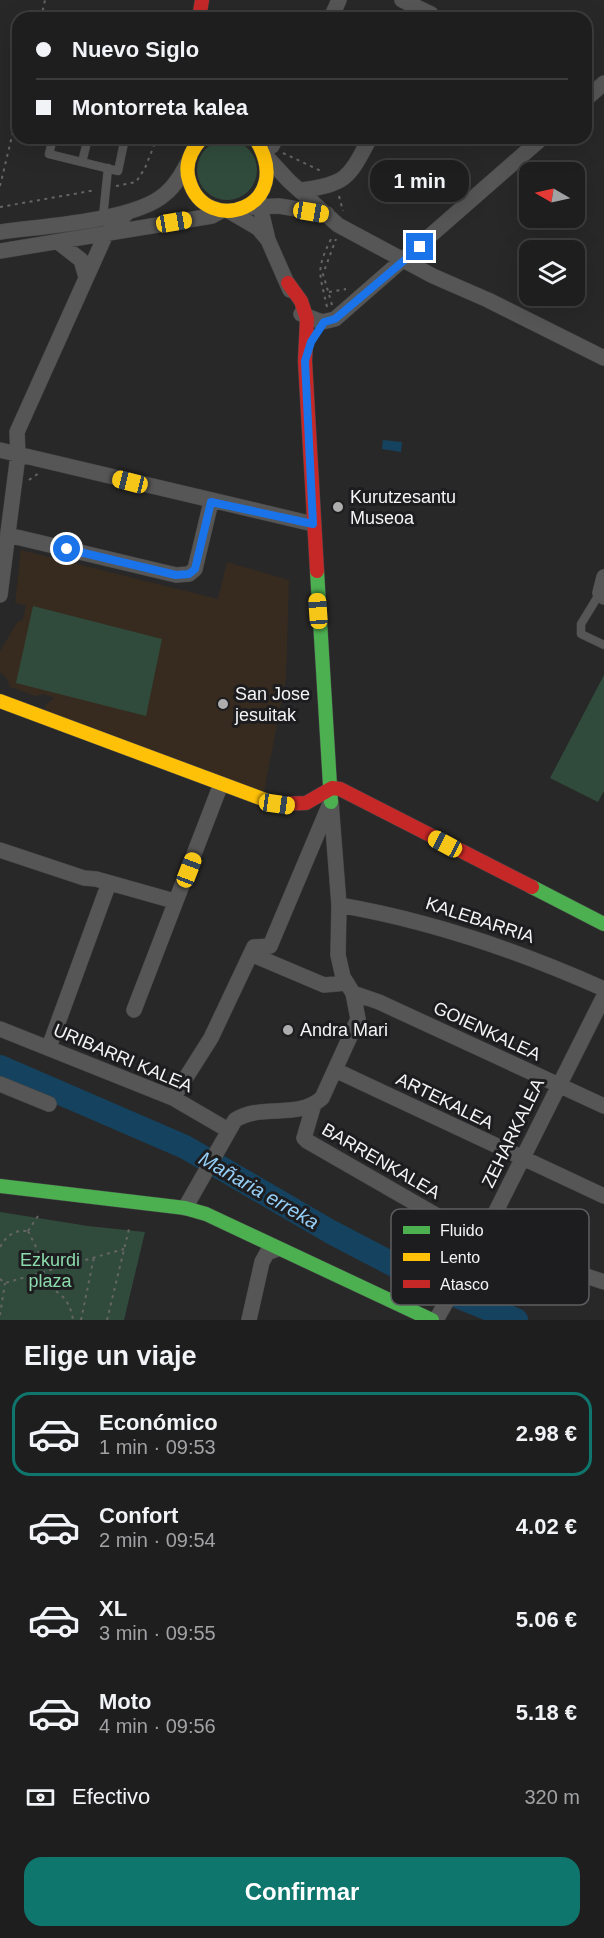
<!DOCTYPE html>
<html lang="es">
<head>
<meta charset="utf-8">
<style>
  body { margin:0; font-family:Arial,sans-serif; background:#262728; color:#f1f3f6; height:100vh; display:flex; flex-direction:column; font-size:22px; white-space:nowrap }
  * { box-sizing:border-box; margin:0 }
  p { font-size:20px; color:#a1a2a4 }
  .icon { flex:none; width:33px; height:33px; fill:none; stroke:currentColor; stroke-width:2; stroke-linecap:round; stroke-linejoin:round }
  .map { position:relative; height:1320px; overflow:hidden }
  .panel { display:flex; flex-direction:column; background:#1e1e1f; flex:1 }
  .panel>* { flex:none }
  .banner { position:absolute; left:12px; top:12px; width:580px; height:132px; border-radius:18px; box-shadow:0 6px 24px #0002,0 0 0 2px #3c3c3d; display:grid; align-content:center; height:132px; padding:0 24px; background:#1e1e1f }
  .needle { width:39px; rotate:279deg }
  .buttons { position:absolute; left:519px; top:162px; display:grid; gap:12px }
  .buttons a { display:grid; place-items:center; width:66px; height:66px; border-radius:12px; background:#1e1e1f; box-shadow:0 6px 24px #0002,0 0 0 2px #3c3c3d; font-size:30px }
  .end { position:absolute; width:27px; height:27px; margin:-14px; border:8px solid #1a73e8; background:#fff; box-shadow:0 0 0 3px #fff }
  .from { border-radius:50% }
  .bubble { position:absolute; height:42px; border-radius:18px; background:#1e1e1f; box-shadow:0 6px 24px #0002,0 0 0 2px #3c3c3d; font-size:20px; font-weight:700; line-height:42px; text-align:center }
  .car { position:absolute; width:18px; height:36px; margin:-18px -9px; border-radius:8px; box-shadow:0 0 4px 2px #0007; background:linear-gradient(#f5c518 24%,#345 0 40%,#f5c518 0 76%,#345 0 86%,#f5c518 0) }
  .banner b { display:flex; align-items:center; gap:21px; height:57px; font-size:22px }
  .banner b+b { border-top:2px solid #3c3c3d }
  .banner i { width:15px; height:15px; background:#f1f3f6 }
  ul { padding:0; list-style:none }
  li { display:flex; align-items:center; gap:18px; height:84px; margin:0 12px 9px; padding:0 12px; border:3px solid transparent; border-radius:18px }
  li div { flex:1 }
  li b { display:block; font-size:22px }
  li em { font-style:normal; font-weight:700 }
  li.active { border-color:#0f766e }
  li>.icon { width:54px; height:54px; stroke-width:1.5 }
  h2 { padding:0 24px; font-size:27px; line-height:72px }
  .pay { display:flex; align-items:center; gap:15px; height:66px; padding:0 24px; font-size:22px }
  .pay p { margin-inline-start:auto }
  .primary-button { display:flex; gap:12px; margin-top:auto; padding:12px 24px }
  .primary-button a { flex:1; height:69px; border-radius:18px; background:#0f766e; color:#fff; font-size:24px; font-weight:700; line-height:69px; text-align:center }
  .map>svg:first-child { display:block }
</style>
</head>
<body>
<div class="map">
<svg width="604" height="1320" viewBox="0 0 604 1320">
  <rect width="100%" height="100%" fill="#282829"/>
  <path fill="#372b1f" d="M21 550 218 599 227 562 289 580 286 678 264 792 44 711 46 704 55 698 44 694 35 696 10 687 6 677 0 672V651L18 621 23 620 26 605 15 603Z"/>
  <path fill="#304b3b" d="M197 170a30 30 0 1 1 60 0a30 30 0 1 1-60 0Z
    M33 606 162 639 146 716 16 683Z
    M604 675V791L598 802 550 778Z
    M0 1212 88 1226 145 1232 124 1320H0Z"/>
  <path fill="#15435f" d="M383 440 402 442 401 452 382 449Z"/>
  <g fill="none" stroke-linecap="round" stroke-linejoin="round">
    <path stroke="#15435f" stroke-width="24" d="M0 1067 185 1147 331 1232 442 1290 516 1320"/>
    <defs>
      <path id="lane" d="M53 138 49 154 118 171 125 138
        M82 162 88 138
        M103 217 108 168
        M600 593 581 624V634L604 645"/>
      <path id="street" d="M402 0 431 14
        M331 18 339 0
        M586 99 604 83
        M272 146 276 138
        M266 156 289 181 338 225 433 276 488 300 604 358
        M302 190C348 184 349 177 370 138
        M258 198 268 240 290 290
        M252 207 279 206 327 214
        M229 211 258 228 268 240
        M0 232C42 226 135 221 165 194 175 186 181 175 187 164
        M58 242 81 260 86 277
        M0 251 212 216 221 211
        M301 314 322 322 335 319 542 138
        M0 450 313 524
        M8 535 176 575 189 574 195 569 211 502
        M604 577 600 593 604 597
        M0 595 18 455 17 432 106 234 127 213
        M0 850 84 878 96 879 174 901
        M339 905C432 921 517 950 604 989
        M251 954 324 985 347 983
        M353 993 379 1002 604 1106
        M134 1010 221 784
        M0 1029 173 1098 228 1130
        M49 1047 109 883
        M335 1070 604 1196
        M0 1084 49 1104
        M173 1098 211 1038 254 947 270 946 329 806
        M314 1104 304 1138 307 1141 481 1241 604 1282
        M185 1208 235 1120C262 1103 297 1120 322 1098L358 1019 353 993 343 977 338 955 339 905 331 802
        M249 1320 262 1262 267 1253 277 1249
        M436 1320 481 1241 604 996"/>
      <path id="fast" d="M317 571 331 802
        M532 887 604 924
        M0 1186 185 1208 206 1214 432 1320"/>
      <path id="slow" d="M202 138C191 150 184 164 189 180 205 238 299 208 255 138
        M0 701 276 804"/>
      <path id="jam" d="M199 18 202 0
        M288 283 301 301 307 319 305 361 317 571
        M276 804 306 803 332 788 340 789 532 887"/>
    </defs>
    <use href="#lane" stroke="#454546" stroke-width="9"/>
    <use href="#street" stroke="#454546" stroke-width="16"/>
    <use href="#fast" stroke="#454546" stroke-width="15"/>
    <use href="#slow" stroke="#454546" stroke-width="15"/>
    <use href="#jam" stroke="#454546" stroke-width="15"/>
    <path stroke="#656565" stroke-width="2" stroke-dasharray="3 4.5" stroke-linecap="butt" d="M41 18 45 0
      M283 153 321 171
      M0 186 18 111
      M116 186 136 182 145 168 157 138
      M339 196 343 211
      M0 207 96 190
      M329 292 346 289
      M332 305 323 274 336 239
      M327 307C320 274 315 271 331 239
      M29 480 39 473
      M28 1231 48 1271
      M28 1231 40 1213
      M0 1247C7 1235 14 1230 28 1231
      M0 1279 5 1283 124 1249
      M35 1284C56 1287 70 1298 73 1320
      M0 1315 5 1283
      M81 1320 94 1257
      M107 1320 129 1229"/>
    <use href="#lane" stroke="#565656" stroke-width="8"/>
    <use href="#street" stroke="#565656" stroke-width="15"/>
    <use href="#fast" stroke="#4caf50" stroke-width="14"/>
    <use href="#slow" stroke="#ffc107" stroke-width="14"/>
    <use href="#jam" stroke="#c62828" stroke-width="14"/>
  </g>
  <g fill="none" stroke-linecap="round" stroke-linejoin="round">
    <path stroke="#1a73e8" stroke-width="8" d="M67 549 176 575 189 574 195 569 211 502 313 524 305 361 311 342 324 322 335 319 420 247"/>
  </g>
  <g fill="#adadae" stroke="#1d1d20" stroke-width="2">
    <circle cx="338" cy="507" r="6"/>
    <circle cx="223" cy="704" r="6"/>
    <circle cx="288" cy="1030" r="6"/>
  </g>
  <g text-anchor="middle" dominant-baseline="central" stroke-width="6" stroke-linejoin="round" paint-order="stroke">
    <g font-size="18" fill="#f4f4f6" stroke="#1d1d20" text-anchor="start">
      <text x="350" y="497">Kurutzesantu<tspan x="350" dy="21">Museoa</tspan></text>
      <text x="235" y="694">San Jose<tspan x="235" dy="21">jesuitak</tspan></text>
      <text x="300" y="1030">Andra Mari</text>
    </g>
    <g font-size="18" fill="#f4f4f6" stroke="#1d1d20">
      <text transform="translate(480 920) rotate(18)">KALEBARRIA</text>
      <text transform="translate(487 1031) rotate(25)">GOIENKALEA</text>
      <text transform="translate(123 1058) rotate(23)">URIBARRI KALEA</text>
      <text transform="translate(445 1101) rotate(26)">ARTEKALEA</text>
      <text transform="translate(513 1133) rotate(-64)">ZEHARKALEA</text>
      <text transform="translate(381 1161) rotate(30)">BARRENKALEA</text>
    </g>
    <g font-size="18" fill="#8cdbac" stroke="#1d1d20">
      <text x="50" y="1260">Ezkurdi<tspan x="50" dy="21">plaza</tspan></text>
    </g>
    <g font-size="20" font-style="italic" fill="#95cff7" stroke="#1d1d20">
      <text transform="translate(259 1190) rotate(30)">Mañaria erreka</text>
    </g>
  </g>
  <rect x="391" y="1209" width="198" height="96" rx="9" fill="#1d1d20" stroke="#5e5e60" stroke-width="1.5"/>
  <rect x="403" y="1226" width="27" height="8" fill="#4caf50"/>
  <rect x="403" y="1253" width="27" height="8" fill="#ffc107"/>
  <rect x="403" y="1280" width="27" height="8" fill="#c62828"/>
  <g font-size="16" fill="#f4f4f6">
    <text x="440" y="1236">Fluido</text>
    <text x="440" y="1263">Lento</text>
    <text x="440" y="1290">Atasco</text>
  </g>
</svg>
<div class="buttons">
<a><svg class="needle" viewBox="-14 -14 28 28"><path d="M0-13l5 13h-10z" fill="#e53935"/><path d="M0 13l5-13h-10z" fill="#a1a2a4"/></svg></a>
<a><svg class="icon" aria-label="layers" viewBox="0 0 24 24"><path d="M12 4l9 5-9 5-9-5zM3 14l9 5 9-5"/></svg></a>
</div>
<i class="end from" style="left:67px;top:549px"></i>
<i class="end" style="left:420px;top:247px"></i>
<div class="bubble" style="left:370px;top:160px;width:99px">1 min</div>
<i class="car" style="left:311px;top:212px;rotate:99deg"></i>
<i class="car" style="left:174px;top:222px;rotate:81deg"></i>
<i class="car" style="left:130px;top:482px;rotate:284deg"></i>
<i class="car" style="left:318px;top:611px;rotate:356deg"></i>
<i class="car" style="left:277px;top:804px;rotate:98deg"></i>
<i class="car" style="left:445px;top:844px;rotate:298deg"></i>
<i class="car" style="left:189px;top:870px;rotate:21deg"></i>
<div class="banner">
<b><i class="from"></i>Nuevo Siglo</b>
<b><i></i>Montorreta kalea</b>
</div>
</div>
<section class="panel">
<h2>Elige un viaje</h2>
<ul>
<li class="active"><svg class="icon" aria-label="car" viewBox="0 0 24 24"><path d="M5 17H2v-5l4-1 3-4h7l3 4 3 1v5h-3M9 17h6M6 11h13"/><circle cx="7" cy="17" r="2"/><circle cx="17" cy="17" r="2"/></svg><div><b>Económico</b><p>1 min · 09:53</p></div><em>2.98 €</em></li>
<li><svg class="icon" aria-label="car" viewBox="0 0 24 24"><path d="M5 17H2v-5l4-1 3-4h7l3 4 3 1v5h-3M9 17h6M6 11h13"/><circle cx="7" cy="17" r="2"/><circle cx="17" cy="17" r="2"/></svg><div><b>Confort</b><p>2 min · 09:54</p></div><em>4.02 €</em></li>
<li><svg class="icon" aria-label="car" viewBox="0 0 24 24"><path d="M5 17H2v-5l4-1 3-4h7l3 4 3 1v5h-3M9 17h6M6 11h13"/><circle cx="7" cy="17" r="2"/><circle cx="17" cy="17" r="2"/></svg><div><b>XL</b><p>3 min · 09:55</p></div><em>5.06 €</em></li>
<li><svg class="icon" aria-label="car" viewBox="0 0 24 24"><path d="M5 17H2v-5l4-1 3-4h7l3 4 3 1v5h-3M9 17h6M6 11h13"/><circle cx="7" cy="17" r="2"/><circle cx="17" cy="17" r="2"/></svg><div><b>Moto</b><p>4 min · 09:56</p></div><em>5.18 €</em></li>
</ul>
<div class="pay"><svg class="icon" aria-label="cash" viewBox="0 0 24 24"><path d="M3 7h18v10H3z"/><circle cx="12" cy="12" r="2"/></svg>Efectivo<p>320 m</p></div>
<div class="primary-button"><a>Confirmar</a></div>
</section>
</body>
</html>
